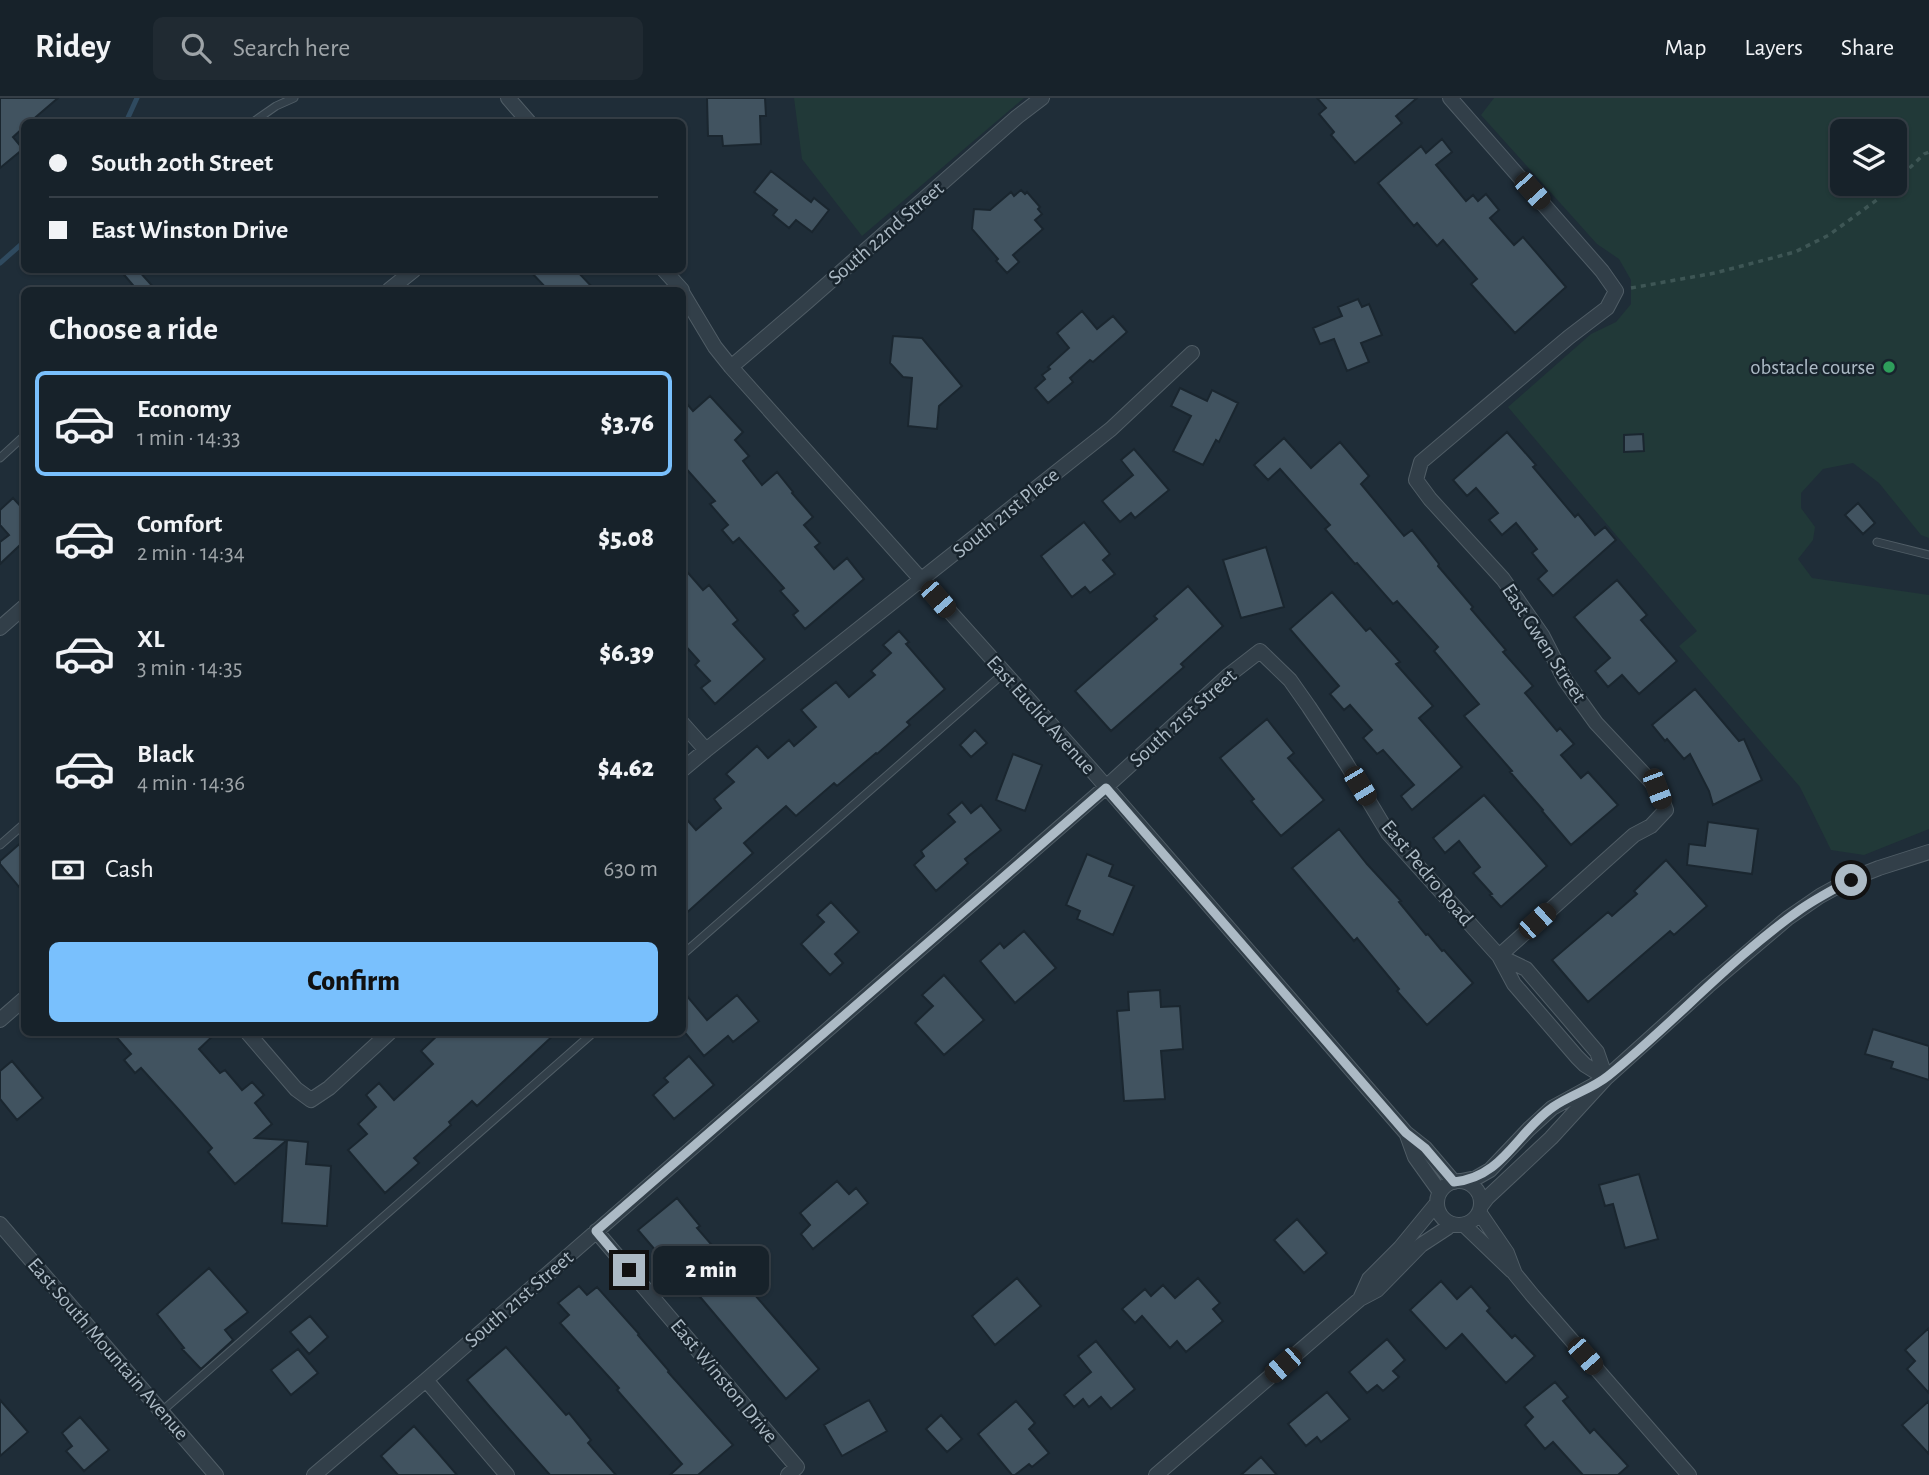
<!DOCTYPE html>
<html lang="en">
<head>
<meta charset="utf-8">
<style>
  body { margin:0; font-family:"Alegreya Sans",sans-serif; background:#202a32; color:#f1f3f6; height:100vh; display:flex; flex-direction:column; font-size:26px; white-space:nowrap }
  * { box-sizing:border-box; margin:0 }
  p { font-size:23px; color:#9ea4a8 }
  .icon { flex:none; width:38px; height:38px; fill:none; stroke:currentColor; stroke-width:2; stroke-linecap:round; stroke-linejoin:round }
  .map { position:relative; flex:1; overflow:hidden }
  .side { position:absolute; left:21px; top:189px; width:665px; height:749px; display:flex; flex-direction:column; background:#17222a; border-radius:10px; box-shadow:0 2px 5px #0004,0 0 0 2px #363f47 }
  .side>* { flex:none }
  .top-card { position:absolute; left:21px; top:21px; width:665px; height:154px; border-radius:10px; box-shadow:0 2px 5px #0004,0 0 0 2px #363f47; display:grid; align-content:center; height:154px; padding:0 28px; background:#17222a }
  .buttons { position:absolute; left:1830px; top:21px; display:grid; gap:14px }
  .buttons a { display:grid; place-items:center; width:77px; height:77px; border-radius:10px; background:#17222a; box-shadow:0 2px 5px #0004,0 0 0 2px #363f47; font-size:35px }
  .end { position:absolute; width:32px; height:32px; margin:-16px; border:9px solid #acbac5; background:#111; box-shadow:0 0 0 4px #111 }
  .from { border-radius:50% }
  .bubble { position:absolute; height:49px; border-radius:10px; background:#17222a; box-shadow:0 2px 5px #0004,0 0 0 2px #363f47; font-size:23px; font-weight:800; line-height:49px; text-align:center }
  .car { position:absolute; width:21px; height:42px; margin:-21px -10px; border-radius:9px; box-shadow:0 0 5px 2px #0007; background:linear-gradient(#222 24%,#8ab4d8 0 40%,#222 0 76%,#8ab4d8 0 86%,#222 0) }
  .top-card b { display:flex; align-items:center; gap:24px; height:66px; font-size:26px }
  .top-card b+b { border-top:2px solid #363f47 }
  .top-card i { width:18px; height:18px; background:#f1f3f6 }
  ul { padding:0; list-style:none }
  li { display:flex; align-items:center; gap:21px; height:105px; margin:0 14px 10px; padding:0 14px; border:4px solid transparent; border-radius:10px }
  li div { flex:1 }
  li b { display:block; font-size:26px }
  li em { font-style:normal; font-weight:800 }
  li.current { border-color:#79c0fd }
  li>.icon { width:63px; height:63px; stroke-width:1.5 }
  h2 { padding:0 28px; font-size:32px; line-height:84px }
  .pay { display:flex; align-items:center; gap:18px; height:77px; padding:0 28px; font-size:26px }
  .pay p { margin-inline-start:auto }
  .button { display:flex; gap:14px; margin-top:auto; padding:14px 28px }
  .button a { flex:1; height:80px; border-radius:10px; background:#79c0fd; color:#111; font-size:28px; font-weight:800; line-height:80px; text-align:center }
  header { display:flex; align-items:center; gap:42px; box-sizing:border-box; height:98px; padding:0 35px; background:#17222a; border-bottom:2px solid #363f47 }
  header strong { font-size:33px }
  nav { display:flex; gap:38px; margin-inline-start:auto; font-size:24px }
  .search { width:490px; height:63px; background:#202a32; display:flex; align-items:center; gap:18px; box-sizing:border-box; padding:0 24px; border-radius:10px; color:#9ea4a8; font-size:26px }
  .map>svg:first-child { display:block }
</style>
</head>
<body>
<header>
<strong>Ridey</strong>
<div class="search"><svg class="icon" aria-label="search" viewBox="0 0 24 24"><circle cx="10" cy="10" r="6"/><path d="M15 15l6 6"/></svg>Search here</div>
<nav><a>Map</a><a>Layers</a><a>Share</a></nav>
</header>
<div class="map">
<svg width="1929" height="1377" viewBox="0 0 1929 1377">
  <rect width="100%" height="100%" fill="#1f2d38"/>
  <path fill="#213938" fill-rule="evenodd" d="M794 0H1024L862 138 802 61Z
    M1494 0H1929V440L1921 437 1879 385 1853 365 1823 371 1801 395V410L1815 429 1813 442 1798 461 1812 480 1929 497V731L1864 757 1831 752 1800 689 1679 548 1697 533 1508 309 1591 236 1616 224 1631 206V182L1619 161 1597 146 1481 17ZM1843 33H1895V86H1843Z"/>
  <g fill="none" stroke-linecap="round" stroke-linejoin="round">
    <path stroke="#2f4a5f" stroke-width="5" d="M126 24 137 0
      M0 165 24 144"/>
  </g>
  <path fill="#415360" stroke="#1a262f" stroke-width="2" d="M0 0H58L30 24H24V29L13 39 23 51 0 70Z
    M707 0H765L766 18H760L761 46 723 48 722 38H708Z
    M1317 0H1417L1396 18 1402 25 1355 65 1331 37 1334 34 1319 16 1326 10Z
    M1442 41 1452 54 1436 67 1466 103 1473 97 1478 103 1486 96 1499 112 1490 120 1514 147 1523 139 1566 189 1515 235 1471 186 1477 181 1443 142 1437 148 1417 125 1414 128 1378 85 1421 48 1426 55Z
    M771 73 811 104 814 100 829 112 812 134 796 122 789 130 773 117 777 112 754 94Z
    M1021 92 1025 96 1027 94 1040 109 1038 111 1042 116 1035 122 1043 131 1013 157 1019 164 1007 175 996 163 998 161 972 131 974 111 990 112 1011 94 1014 98Z
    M120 172H138L156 192H137Z
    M529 172H576L595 192H548Z
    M1358 201 1362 209 1369 206 1382 237 1361 245 1369 264 1347 273 1334 241 1320 246 1313 230 1342 218 1338 209Z
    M1082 213 1097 231 1113 218 1127 234 1093 264 1090 262 1070 280 1073 284 1048 305 1035 290 1045 281 1042 277 1050 271 1048 269 1069 250 1057 235Z
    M893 238 922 240 962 288 939 308 937 331 908 328 912 280 903 279 890 265Z
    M1180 290 1207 303 1212 292 1238 305 1219 344 1216 342 1203 367 1173 353 1191 318 1171 308Z
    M710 298 743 334 735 342 749 358 743 363 762 387 777 374 793 394 792 395 813 419 804 427 820 445 815 449 834 471 847 460 864 481 805 531 793 517 798 513 780 493 784 490 739 440 733 445 722 432 728 427 710 406 715 403 682 366V300L693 313Z
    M1507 334 1536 367 1533 369 1575 419 1578 416 1595 437 1605 429 1616 442 1553 498 1538 481 1547 473 1532 455 1537 451 1516 425 1502 437 1489 422 1498 415 1476 390 1467 398 1453 382Z
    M1643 336 1644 353 1624 354V337Z
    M1284 340 1311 370 1340 344 1369 378 1361 386 1404 438 1412 432 1425 448 1439 466 1438 468 1473 509 1471 511 1506 552 1503 554 1533 588 1525 595 1557 633 1560 630 1574 646 1561 657 1581 680 1588 674 1618 707 1571 747 1542 713 1543 712 1510 674 1512 673 1464 618 1479 606 1434 553 1438 549 1397 503 1393 506 1357 465 1355 466 1325 431 1330 427 1280 371 1268 382 1254 367Z
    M1134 351 1169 392 1135 420 1131 415 1120 424 1102 403 1133 377 1121 362Z
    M13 400 24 412V454L19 448 0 466V444L9 437 0 427V412Z
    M1858 405 1875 425 1863 436 1845 417Z
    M1084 424 1110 456 1103 462 1115 476 1090 495 1085 489 1072 499 1041 458Z
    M1266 449 1284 509 1241 520 1223 462Z
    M682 468 703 492 709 487 738 522 733 526 765 561 715 606 701 590 710 583 695 567 699 563 682 544Z
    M1617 482 1647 517 1641 522 1677 563 1639 596 1622 577 1608 589 1595 573 1610 560 1574 519Z
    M1188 488 1223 528 1181 566 1184 569 1111 633 1075 593 1157 521 1154 518Z
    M1332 494 1366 533 1370 530 1400 564 1396 566 1433 608 1419 620 1462 669 1412 712 1401 698 1414 687 1383 652 1377 656 1363 640 1372 632 1350 607 1344 612 1330 596 1339 588 1290 531Z
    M899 533 909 544 906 546 945 591 907 624 910 627 877 656 876 655 837 688 834 685 796 718 786 708 744 745 753 755 682 819V716L696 732 721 710 714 701 734 684 726 676 757 648 768 660 789 642 794 648 816 629 801 612 836 584 849 599 875 577 871 573 891 555 883 547Z
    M1695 591 1739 643 1744 641 1762 682 1713 707 1709 693 1690 656 1684 661 1667 641 1665 643 1652 627Z
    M1267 621 1294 655 1288 660 1324 702 1281 738 1251 703 1254 701 1220 660Z
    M975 632 987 645 971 659 960 647Z
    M1013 656 1042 667 1025 713 996 702Z
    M1484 697 1547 768 1501 809 1490 797 1492 796 1473 775 1480 769 1459 743 1445 755 1433 740Z
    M962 704 971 715 981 707 1001 732 965 761 968 765 936 793 914 767 924 758 921 753 955 724 948 716Z
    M1708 724 1758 731 1752 776 1687 767 1689 746 1705 748Z
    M1339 731 1367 766 1401 803 1399 804 1426 837 1428 836 1442 853 1444 852 1473 885 1427 927 1397 893 1399 891 1357 840 1354 843 1292 770Z
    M24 742V795L0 766V763Z
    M1087 756 1113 767 1109 778 1134 788 1113 837 1077 821 1080 813 1066 807Z
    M1666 762 1707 808 1674 837 1670 833 1588 904 1552 862 1608 814 1612 818 1637 796 1634 793Z
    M831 804 859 834 835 856 843 865 830 877 801 846 824 824 817 817Z
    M1024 833 1056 870 1015 905 980 863 1000 845 1004 850Z
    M944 877 984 922 944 957 915 925 933 908 922 897Z
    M682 892 707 922 737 897 759 923 733 944 728 938 704 958 682 931Z
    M1160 892 1161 909 1180 908 1183 951 1161 953 1165 1001 1124 1003 1117 913 1129 912 1128 894Z
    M1873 931 1929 948V982L1891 970 1893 964 1865 956Z
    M112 934H217L199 951 220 975 225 972 242 992 252 984 264 997 255 1005 272 1026 255 1040 287 1042 235 1086 208 1054 212 1050 179 1012 141 970 135 975 124 962 131 956Z
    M441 934H557L477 1008 472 1003 449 1024 451 1027 414 1060 419 1065 385 1095 348 1052 367 1036 358 1026 376 1009 366 997 379 985 394 1002 433 966 421 953Z
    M689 958 714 987 674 1021 653 997 668 984 664 980Z
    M12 963 43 1000 17 1022 0 1001V973Z
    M287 1042 308 1044 306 1066 331 1068 327 1128 282 1125Z
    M1639 1076 1658 1141 1625 1150 1613 1106 1605 1108 1599 1087Z
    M837 1083 849 1096 856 1090 868 1105 813 1151 801 1136 810 1127 800 1115Z
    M677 1100 700 1128 697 1130 819 1271 786 1301 701 1200 664 1158 662 1160 638 1132Z
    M1297 1121 1327 1155 1304 1175 1274 1142Z
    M209 1170 248 1214 225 1232 233 1242 201 1271 182 1251 184 1250 157 1216Z
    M1017 1180 1041 1208 995 1247 972 1218Z
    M1198 1180 1220 1205 1213 1211 1223 1223 1186 1254 1177 1243 1170 1250 1142 1218 1135 1225 1122 1211 1145 1191 1151 1198 1163 1187 1175 1200Z
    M1441 1183 1457 1201 1471 1188 1490 1210 1487 1213 1512 1240 1515 1237 1535 1258 1506 1285 1462 1236 1446 1251 1410 1212Z
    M579 1188 587 1197 597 1189 639 1236 638 1237 669 1273 668 1274 733 1347 698 1377H670L682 1366 617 1292 619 1290 560 1225 569 1217 558 1205Z
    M310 1218 328 1239 309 1256 290 1234Z
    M1929 1230V1295L1907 1271 1915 1263 1905 1252Z
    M1387 1241 1405 1262 1393 1273 1399 1279 1383 1293 1377 1287 1367 1295 1349 1274Z
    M1096 1243 1135 1291 1111 1311 1101 1299 1089 1309 1083 1301 1074 1309 1064 1297 1091 1274 1078 1258Z
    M506 1249 566 1317 569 1315 591 1342 588 1345 616 1377H550L490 1309 467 1282Z
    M298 1251 318 1275 291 1297 271 1272Z
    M1555 1284 1568 1299 1563 1303 1590 1335 1594 1331 1628 1368 1618 1377H1583L1553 1344 1545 1351 1525 1327 1533 1319 1524 1309Z
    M1327 1294 1350 1321 1321 1344 1317 1339 1306 1348 1288 1326Z
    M0 1302 28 1334 0 1358Z
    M869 1302 887 1333 842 1358 824 1327Z
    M1016 1303 1035 1325 1029 1331 1049 1355 1032 1369 1029 1366 1015 1377H1012L978 1336Z
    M1929 1303V1356L1902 1327Z
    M941 1317 962 1341 947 1354 926 1331Z
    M80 1319 109 1352 84 1373 66 1353 72 1348 62 1335Z
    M414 1328 438 1355 457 1377H398L381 1358Z
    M1261 1359 1277 1377H1241Z"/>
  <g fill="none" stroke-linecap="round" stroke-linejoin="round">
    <defs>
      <path id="service" d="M253 24 276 8 294 0
        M0 360 24 338
        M1877 444 1929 457
        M0 747 24 726
        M682 857 1004 575
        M162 1313 594 934"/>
      <path id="minor" d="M508 0 529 24
        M1450 0 1602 173 1616 193 1607 210 1569 239 1421 364 1416 382 1430 401 1503 481 1542 537 1565 582 1596 625 1658 691 1666 712 1651 728 1634 737 1499 858
        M664 172 682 192
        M389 192 414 172
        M682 194 715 249 731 269 1089 669 1406 1035 1425 1050 1454 1084
        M731 269 808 203 1017 19 1042 0
        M0 530 24 509
        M682 625 706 652
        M682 672 706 652 1111 331 1192 255
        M1499 858 1526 871 1597 954 1606 980
        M0 922 24 901
        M247 934 296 991 311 1002 329 990 390 934
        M1407 1037 1415 1059 1440 1094
        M1461 1083 1476 1080 1490 1072 1529 1031 1552 1010 1596 986
        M1437 1105a22 22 0 1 1 44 0a22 22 0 1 1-44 0Z
        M1481 1108 1487 1100 1551 1040 1606 980 1708 888 1788 820 1820 798 1851 781 1879 770 1929 754
        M1479 1114 1507 1155 1515 1176 1533 1198 1689 1377
        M0 1126 216 1377
        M1464 1127 1512 1173
        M596 1133 797 1369 788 1377
        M1360 1201 1369 1181 1400 1150 1437 1105
        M426 1282 507 1377
        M314 1377 426 1282 1106 689 1229 577 1260 553 1290 582 1309 609 1346 665 1388 735 1499 858 1514 886 1577 959 1585 967 1606 980
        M1156 1377 1360 1201 1377 1192 1421 1147 1447 1130 1451 1126"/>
    </defs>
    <use href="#service" stroke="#505d66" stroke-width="9"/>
    <use href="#minor" stroke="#505d66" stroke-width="16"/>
    <path stroke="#3e5655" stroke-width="3.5" stroke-dasharray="5 5" stroke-linecap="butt" d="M1895 84 1924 56 1929 54
      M1631 190 1715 175 1795 154 1829 137 1878 101 1894 86"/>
    <use href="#service" stroke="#323f49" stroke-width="7"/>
    <use href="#minor" stroke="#323f49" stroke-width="14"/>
  </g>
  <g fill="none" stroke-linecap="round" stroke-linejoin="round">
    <path stroke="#acbac5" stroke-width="9" d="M629 1172 596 1133 1106 690 1406 1035 1425 1050 1454 1084C1503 1079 1516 1035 1553 1009 1570 997 1592 991 1608 978 1674 925 1731 860 1801 811 1817 800 1834 791 1851 782"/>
  </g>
  <circle fill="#2e9e5b" stroke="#18242d" stroke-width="2.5" cx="1889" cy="269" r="7"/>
  <g text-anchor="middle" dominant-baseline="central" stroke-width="5" stroke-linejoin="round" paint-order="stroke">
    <g font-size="21" fill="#acbac5" stroke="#18242d">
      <text transform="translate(886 135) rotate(-41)">South 22nd Street</text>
      <text transform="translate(1006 415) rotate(-39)">South 21st Place</text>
      <text transform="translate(1544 545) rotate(57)">East Gwen Street</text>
      <text transform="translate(1041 617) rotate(48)">East Euclid Avenue</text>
      <text transform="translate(1183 620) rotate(-42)">South 21st Street</text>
      <text transform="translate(1427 775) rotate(50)">East Pedro Road</text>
      <text transform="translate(519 1201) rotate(-41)">South 21st Street</text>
      <text transform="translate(108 1251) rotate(49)">East South Mountain Avenue</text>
      <text transform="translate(724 1283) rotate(50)">East Winston Drive</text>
    </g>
    <g font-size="21" fill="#acbac5" stroke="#18242d" text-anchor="end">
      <text x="1875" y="269">obstacle course</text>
    </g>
  </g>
</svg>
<div class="buttons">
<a><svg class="icon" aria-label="layers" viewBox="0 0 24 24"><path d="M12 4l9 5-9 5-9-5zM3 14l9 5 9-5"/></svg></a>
</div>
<i class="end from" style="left:1851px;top:782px"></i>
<i class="end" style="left:629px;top:1172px"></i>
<div class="bubble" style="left:653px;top:1148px;width:116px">2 min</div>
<i class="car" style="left:1532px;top:93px;rotate:138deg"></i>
<i class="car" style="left:938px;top:501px;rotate:139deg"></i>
<i class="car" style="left:1360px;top:688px;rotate:149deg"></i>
<i class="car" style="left:1657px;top:691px;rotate:159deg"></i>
<i class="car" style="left:1537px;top:823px;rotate:48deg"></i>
<i class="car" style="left:1585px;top:1258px;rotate:139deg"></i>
<i class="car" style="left:1283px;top:1267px;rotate:229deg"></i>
<div class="top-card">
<b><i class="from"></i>South 20th Street</b>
<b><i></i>East Winston Drive</b>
</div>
<section class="side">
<h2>Choose a ride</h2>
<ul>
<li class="current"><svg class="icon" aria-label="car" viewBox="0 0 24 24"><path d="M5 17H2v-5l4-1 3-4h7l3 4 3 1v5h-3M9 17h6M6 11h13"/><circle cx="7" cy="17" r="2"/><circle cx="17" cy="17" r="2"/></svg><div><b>Economy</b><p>1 min · 14:33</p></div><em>$3.76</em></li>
<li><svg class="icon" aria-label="car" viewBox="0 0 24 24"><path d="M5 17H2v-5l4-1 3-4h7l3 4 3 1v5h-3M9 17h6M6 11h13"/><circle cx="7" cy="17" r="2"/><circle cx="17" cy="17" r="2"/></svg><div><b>Comfort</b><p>2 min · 14:34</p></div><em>$5.08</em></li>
<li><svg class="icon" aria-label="car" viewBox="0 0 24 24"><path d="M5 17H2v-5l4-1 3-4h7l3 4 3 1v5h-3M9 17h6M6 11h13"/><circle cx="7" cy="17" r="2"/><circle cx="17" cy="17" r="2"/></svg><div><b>XL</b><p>3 min · 14:35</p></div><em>$6.39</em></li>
<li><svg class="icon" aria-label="car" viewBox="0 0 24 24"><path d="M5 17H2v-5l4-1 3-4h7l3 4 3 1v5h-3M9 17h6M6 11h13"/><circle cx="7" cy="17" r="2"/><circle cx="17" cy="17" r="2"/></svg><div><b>Black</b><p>4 min · 14:36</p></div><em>$4.62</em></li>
</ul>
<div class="pay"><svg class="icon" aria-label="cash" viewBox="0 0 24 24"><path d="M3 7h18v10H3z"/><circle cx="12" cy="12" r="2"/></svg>Cash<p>630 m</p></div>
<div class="button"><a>Confirm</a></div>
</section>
</div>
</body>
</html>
